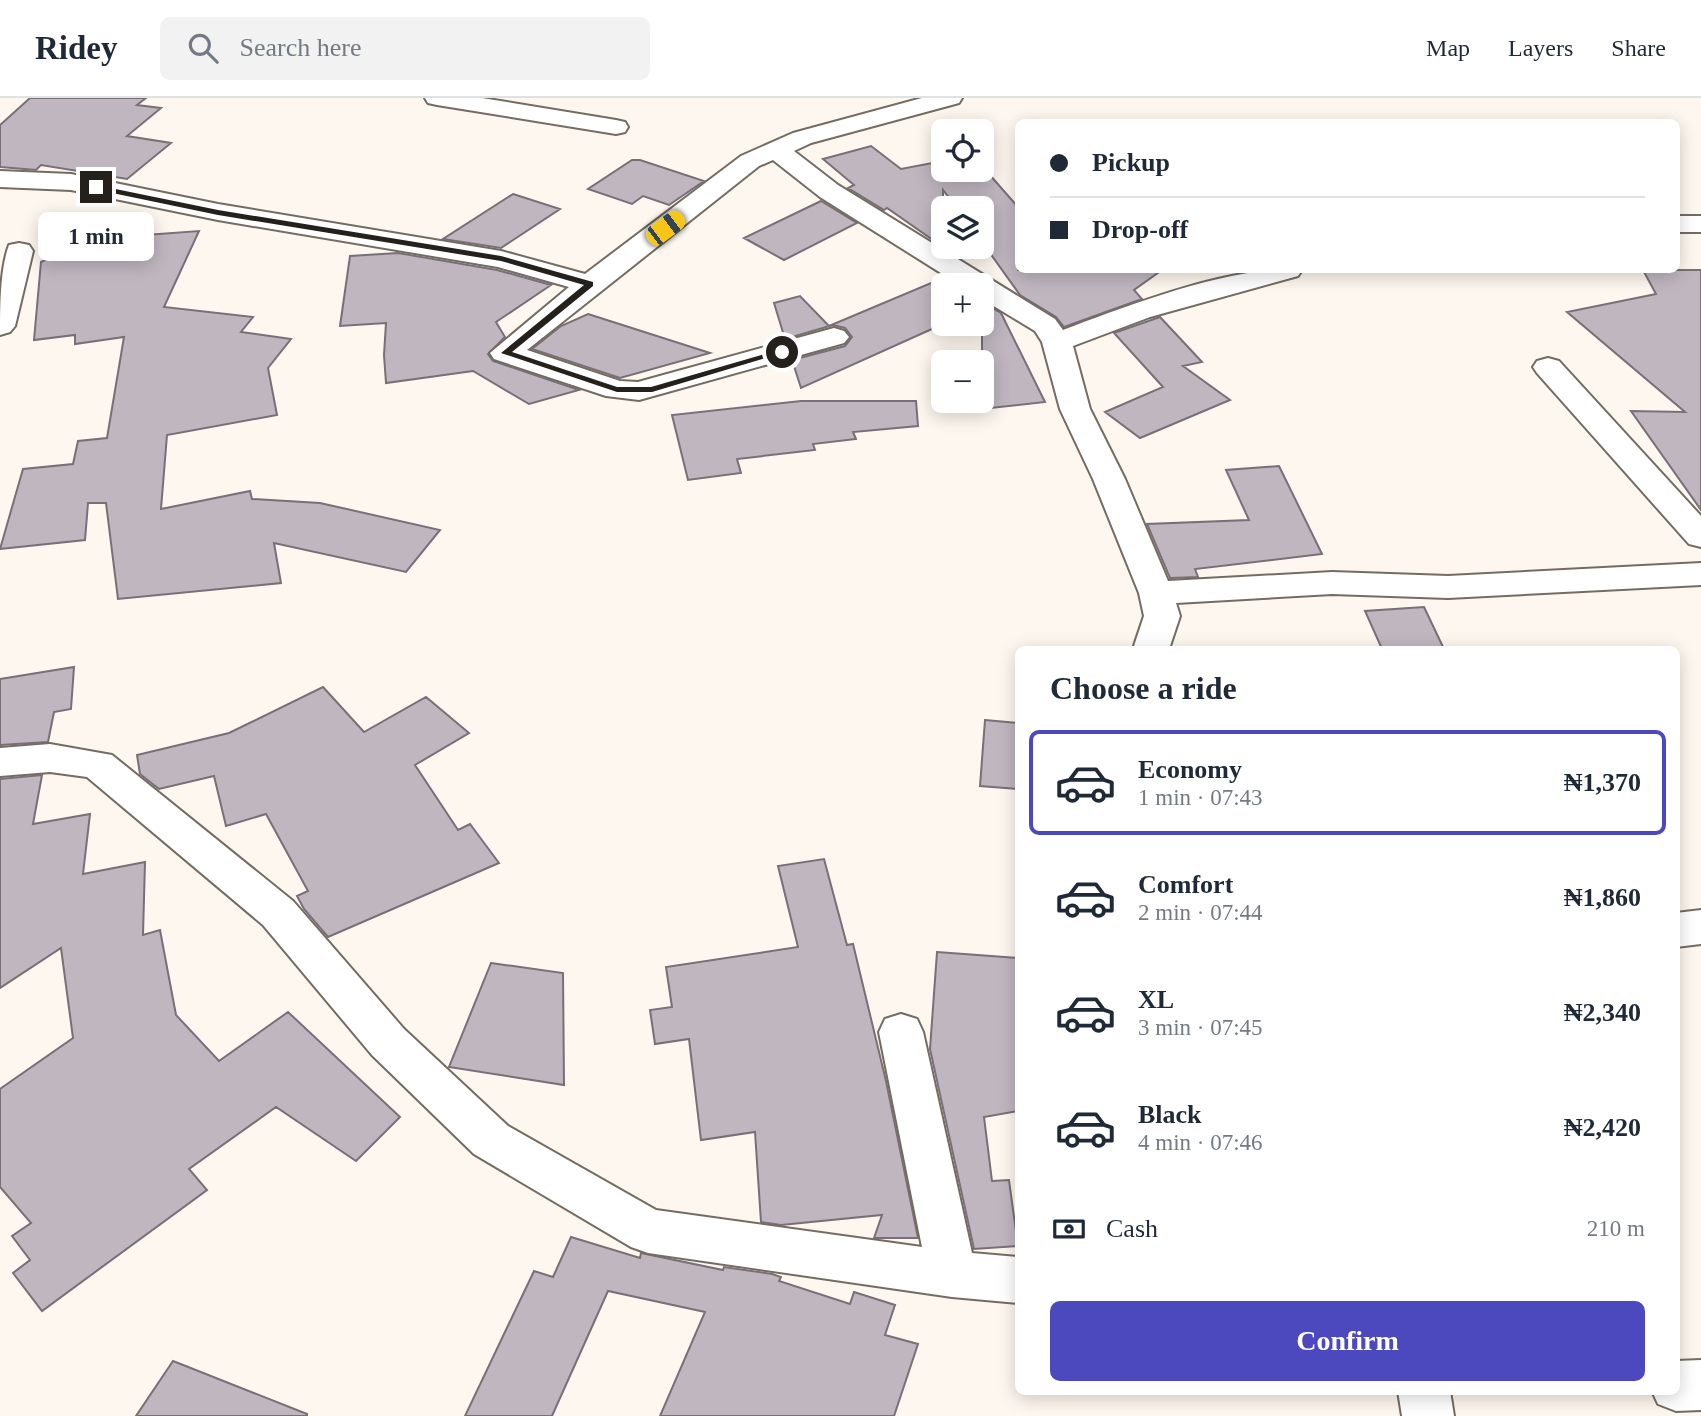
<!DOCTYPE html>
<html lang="en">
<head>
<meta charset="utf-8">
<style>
  body { margin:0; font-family:Georgia,serif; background:#f2f2f3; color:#1f2937; height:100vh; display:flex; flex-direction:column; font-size:26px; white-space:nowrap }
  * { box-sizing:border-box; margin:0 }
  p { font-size:23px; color:#747a83 }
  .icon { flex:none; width:38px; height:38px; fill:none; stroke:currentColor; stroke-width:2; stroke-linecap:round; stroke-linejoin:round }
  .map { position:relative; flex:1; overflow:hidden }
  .side { position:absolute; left:1015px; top:548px; width:665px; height:749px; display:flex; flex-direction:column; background:#fff; border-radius:10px; box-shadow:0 4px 18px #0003 }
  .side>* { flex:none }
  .top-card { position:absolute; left:1015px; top:21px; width:665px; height:154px; border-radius:10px; box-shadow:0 4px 18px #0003; display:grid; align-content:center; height:154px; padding:0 35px; background:#fff }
  .controls { position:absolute; left:931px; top:21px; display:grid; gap:14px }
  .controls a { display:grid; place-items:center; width:63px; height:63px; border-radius:10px; background:#fff; box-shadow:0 4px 18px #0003; font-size:35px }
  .end { position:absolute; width:32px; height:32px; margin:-16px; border:9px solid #24211d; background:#fff; box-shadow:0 0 0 4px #fff }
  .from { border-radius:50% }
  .bubble { position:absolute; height:49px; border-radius:10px; background:#fff; box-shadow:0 4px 18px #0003; font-size:23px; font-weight:800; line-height:49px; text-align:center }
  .car { position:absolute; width:21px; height:42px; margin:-21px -10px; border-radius:9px; box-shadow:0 0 5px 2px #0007; background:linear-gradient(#f5c518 24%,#345 0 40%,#f5c518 0 76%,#345 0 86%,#f5c518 0) }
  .top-card b { display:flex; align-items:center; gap:24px; height:66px; font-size:26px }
  .top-card b+b { border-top:2px solid #e0e1e3 }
  .top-card i { width:18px; height:18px; background:#1f2937 }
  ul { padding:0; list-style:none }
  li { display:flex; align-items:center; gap:21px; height:105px; margin:0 14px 10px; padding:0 21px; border:4px solid transparent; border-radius:10px }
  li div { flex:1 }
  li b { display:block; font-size:26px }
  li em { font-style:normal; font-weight:800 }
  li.current { border-color:#4c48be }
  li>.icon { width:63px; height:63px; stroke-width:1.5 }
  h2 { padding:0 35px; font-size:32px; line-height:84px }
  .pay { display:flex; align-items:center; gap:18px; height:77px; padding:0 35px; font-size:26px }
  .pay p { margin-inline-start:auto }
  .action { display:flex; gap:14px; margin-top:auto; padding:14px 35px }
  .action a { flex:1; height:80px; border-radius:10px; background:#4c48be; color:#fff; font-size:28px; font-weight:800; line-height:80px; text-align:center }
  header { display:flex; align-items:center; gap:42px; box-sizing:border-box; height:98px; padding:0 35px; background:#fff; border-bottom:2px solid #e0e1e3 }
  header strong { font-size:33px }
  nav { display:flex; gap:38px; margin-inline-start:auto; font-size:24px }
  .search { width:490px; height:63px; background:#f2f2f3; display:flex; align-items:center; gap:18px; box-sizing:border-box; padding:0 24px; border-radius:10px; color:#747a83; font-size:26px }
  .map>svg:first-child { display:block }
</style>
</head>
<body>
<header>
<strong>Ridey</strong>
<div class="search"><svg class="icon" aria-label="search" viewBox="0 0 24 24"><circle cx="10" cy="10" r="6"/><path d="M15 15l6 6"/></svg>Search here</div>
<nav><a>Map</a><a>Layers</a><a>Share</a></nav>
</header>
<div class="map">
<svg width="1701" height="1318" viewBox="0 0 1701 1318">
  <rect width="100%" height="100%" fill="#fef7ef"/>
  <path fill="#bfb6bf" stroke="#786f77" stroke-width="2" d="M30 0H146L137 7 161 10 127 38 171 45 127 81 41 67 36 72 0 69V27Z
    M871 48 901 71 943 63V72H982V68L1018 109V172H1162L1134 192 1142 201 1064 229 1056 219 1020 197 982 144V110H957L943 92V149L887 110 884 112 848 90 854 87 823 61Z
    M632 62H640L704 83 669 107 643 98 632 106 588 91Z
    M513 96 560 111 501 150 443 141Z
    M821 103 857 125 784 162 744 140Z
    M199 133 164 209 253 219 241 234 291 241 268 270 277 317 167 337 161 411 250 393 252 401 320 405 440 432 406 474 274 445 281 485 118 501 106 405H88L85 442 0 451 23 371 73 366 78 343 107 340 124 239 75 246V237L34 242 41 164 90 141Z
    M398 155 497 172 551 187 496 224 505 239 488 256 493 263 579 292 529 306 473 273 386 285 384 257 386 225 340 228 350 158Z
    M1643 172H1701V412L1631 313 1685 314 1567 214 1656 196Z
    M943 180V226L801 290 792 262 845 248 852 239 845 230 833 227 785 241 774 205 800 198 829 228Z
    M982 204 1001 215 1045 304 982 311Z
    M588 216 710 255 620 280 532 251 561 228Z
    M1160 219 1202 264 1183 268 1230 302 1140 340 1105 314 1163 289 1114 235Z
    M801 303H916L918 328 853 334 856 341 813 346 815 352 737 361 741 375 688 382 672 317Z
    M1279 368 1322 456 1195 471 1198 479 1170 480 1147 426 1249 422 1226 372Z
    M1424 509 1444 551H1382L1365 513Z
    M74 569 71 611 54 614 48 644 0 647V581Z
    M323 589 364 634 426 599 469 635 415 667 458 732 470 726 499 765 328 839 304 811 297 798 308 793 266 716 226 728 214 678 159 691 140 676 137 657 229 635Z
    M985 622 1018 625V691L980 688Z
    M42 677 33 726 90 716 83 776 145 764 143 837 160 832 176 917 219 963 288 914 400 1019 356 1063 276 1009 189 1071 207 1092 42 1213 13 1175 30 1162 12 1138 31 1125 0 1089V991L73 940 61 850 0 890V681Z
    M824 761 847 847 853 846 886 983 918 1140H874L882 1117 781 1127 761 1124 755 1034 701 1042 689 941 655 946 650 912 672 909 666 869 798 849 778 768Z
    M937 854 1018 860V1013L984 1019 992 1083 1009 1082 1018 1148 974 1151 930 951Z
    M491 865 563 875 564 987 449 969Z
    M571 1139 640 1160 641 1155 723 1172 724 1169 772 1176 781 1179 779 1183 850 1206 854 1194 895 1207 885 1237 918 1246 894 1318H660L705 1214 608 1193 552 1318H465L534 1173 553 1179Z
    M173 1263 307 1316V1318H136Z"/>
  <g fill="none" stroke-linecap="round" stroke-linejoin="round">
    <defs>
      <path id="street" d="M425 0H482L616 22 625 24 628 29 625 34 616 36 437 7 428 5Z
        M922 0H962L959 5 811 45 794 53 838 87 1055 221 1063 232C1127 208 1235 166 1302 172L1298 178 1150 219 1073 248 1090 311 1125 381 1168 483 1332 474 1448 478 1701 465V487L1448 500 1332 496 1176 505 1180 518 1169 551H1133L1144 518 1139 495 1093 381 1060 311 1042 244 1035 233 982 201V187H960L820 99 773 62 759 68 527 252 620 283 638 284 834 230 844 233 849 239 844 245 639 302 606 298 494 261 490 255 569 189 498 169 218 122 71 92 0 89V73L71 76 218 106 501 153 585 176 741 58 793 35Z
        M1676 118H1701V134H1676Z
        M19 145 29 147 33 153 15 228 10 234 0 237C0 209 0 171 9 147Z
        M1548 260 1559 263 1701 418V449L1689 446 1537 275 1533 269 1537 263Z
        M50 646 112 657 293 803 404 931 508 1028 656 1112 922 1149 879 934 885 921 901 916 917 921 923 934 972 1155 1018 1159V1205L952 1199 648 1155 631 1149 474 1056 372 957 263 827 87 679 50 674 0 678V650Z
        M1701 812V846L1676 849V815Z
        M1701 1262V1312L1676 1313 1658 1306 1652 1293H1676V1263Z
        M1398 1293H1450L1454 1318H1402Z"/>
    </defs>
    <use href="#street" stroke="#746c63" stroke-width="4"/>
    <use href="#street" fill="#fff" fill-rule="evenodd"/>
  </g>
  <path fill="#24211d" d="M96 87 218 112 501 158 593 184V188L512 254 617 289H651L779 252 786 254 652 294H617L501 255 584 187 501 163 218 117 93 91Z"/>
</svg>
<div class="controls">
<a><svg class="icon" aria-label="locate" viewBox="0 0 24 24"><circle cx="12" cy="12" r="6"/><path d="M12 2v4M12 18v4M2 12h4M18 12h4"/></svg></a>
<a><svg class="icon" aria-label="layers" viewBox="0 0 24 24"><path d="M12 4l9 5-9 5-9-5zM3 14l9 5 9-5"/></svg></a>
<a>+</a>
<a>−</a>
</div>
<i class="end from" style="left:782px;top:254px"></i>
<i class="end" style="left:96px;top:89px"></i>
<div class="bubble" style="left:38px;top:114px;width:116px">1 min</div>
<i class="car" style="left:665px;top:130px;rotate:53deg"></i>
<div class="top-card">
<b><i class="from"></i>Pickup</b>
<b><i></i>Drop-off</b>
</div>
<section class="side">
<h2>Choose a ride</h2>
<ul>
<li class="current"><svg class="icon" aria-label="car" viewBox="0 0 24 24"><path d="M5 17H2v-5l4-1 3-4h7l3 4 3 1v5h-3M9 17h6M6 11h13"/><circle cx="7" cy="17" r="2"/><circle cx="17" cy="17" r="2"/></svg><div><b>Economy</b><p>1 min · 07:43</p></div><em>₦1,370</em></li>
<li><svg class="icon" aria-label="car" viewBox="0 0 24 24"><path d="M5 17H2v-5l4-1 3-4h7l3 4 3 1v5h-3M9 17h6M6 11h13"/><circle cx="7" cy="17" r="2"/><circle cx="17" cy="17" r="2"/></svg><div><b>Comfort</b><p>2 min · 07:44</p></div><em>₦1,860</em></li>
<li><svg class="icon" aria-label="car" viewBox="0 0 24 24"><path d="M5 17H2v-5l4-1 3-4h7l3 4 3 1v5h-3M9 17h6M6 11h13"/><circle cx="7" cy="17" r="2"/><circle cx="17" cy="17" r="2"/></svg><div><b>XL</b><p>3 min · 07:45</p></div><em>₦2,340</em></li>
<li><svg class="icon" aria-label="car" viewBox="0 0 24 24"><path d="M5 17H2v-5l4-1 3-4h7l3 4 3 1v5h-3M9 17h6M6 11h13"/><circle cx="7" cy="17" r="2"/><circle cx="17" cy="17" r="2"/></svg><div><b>Black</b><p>4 min · 07:46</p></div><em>₦2,420</em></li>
</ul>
<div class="pay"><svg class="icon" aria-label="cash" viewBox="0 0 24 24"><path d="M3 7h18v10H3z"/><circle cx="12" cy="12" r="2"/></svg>Cash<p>210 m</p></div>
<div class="action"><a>Confirm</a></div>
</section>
</div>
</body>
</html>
